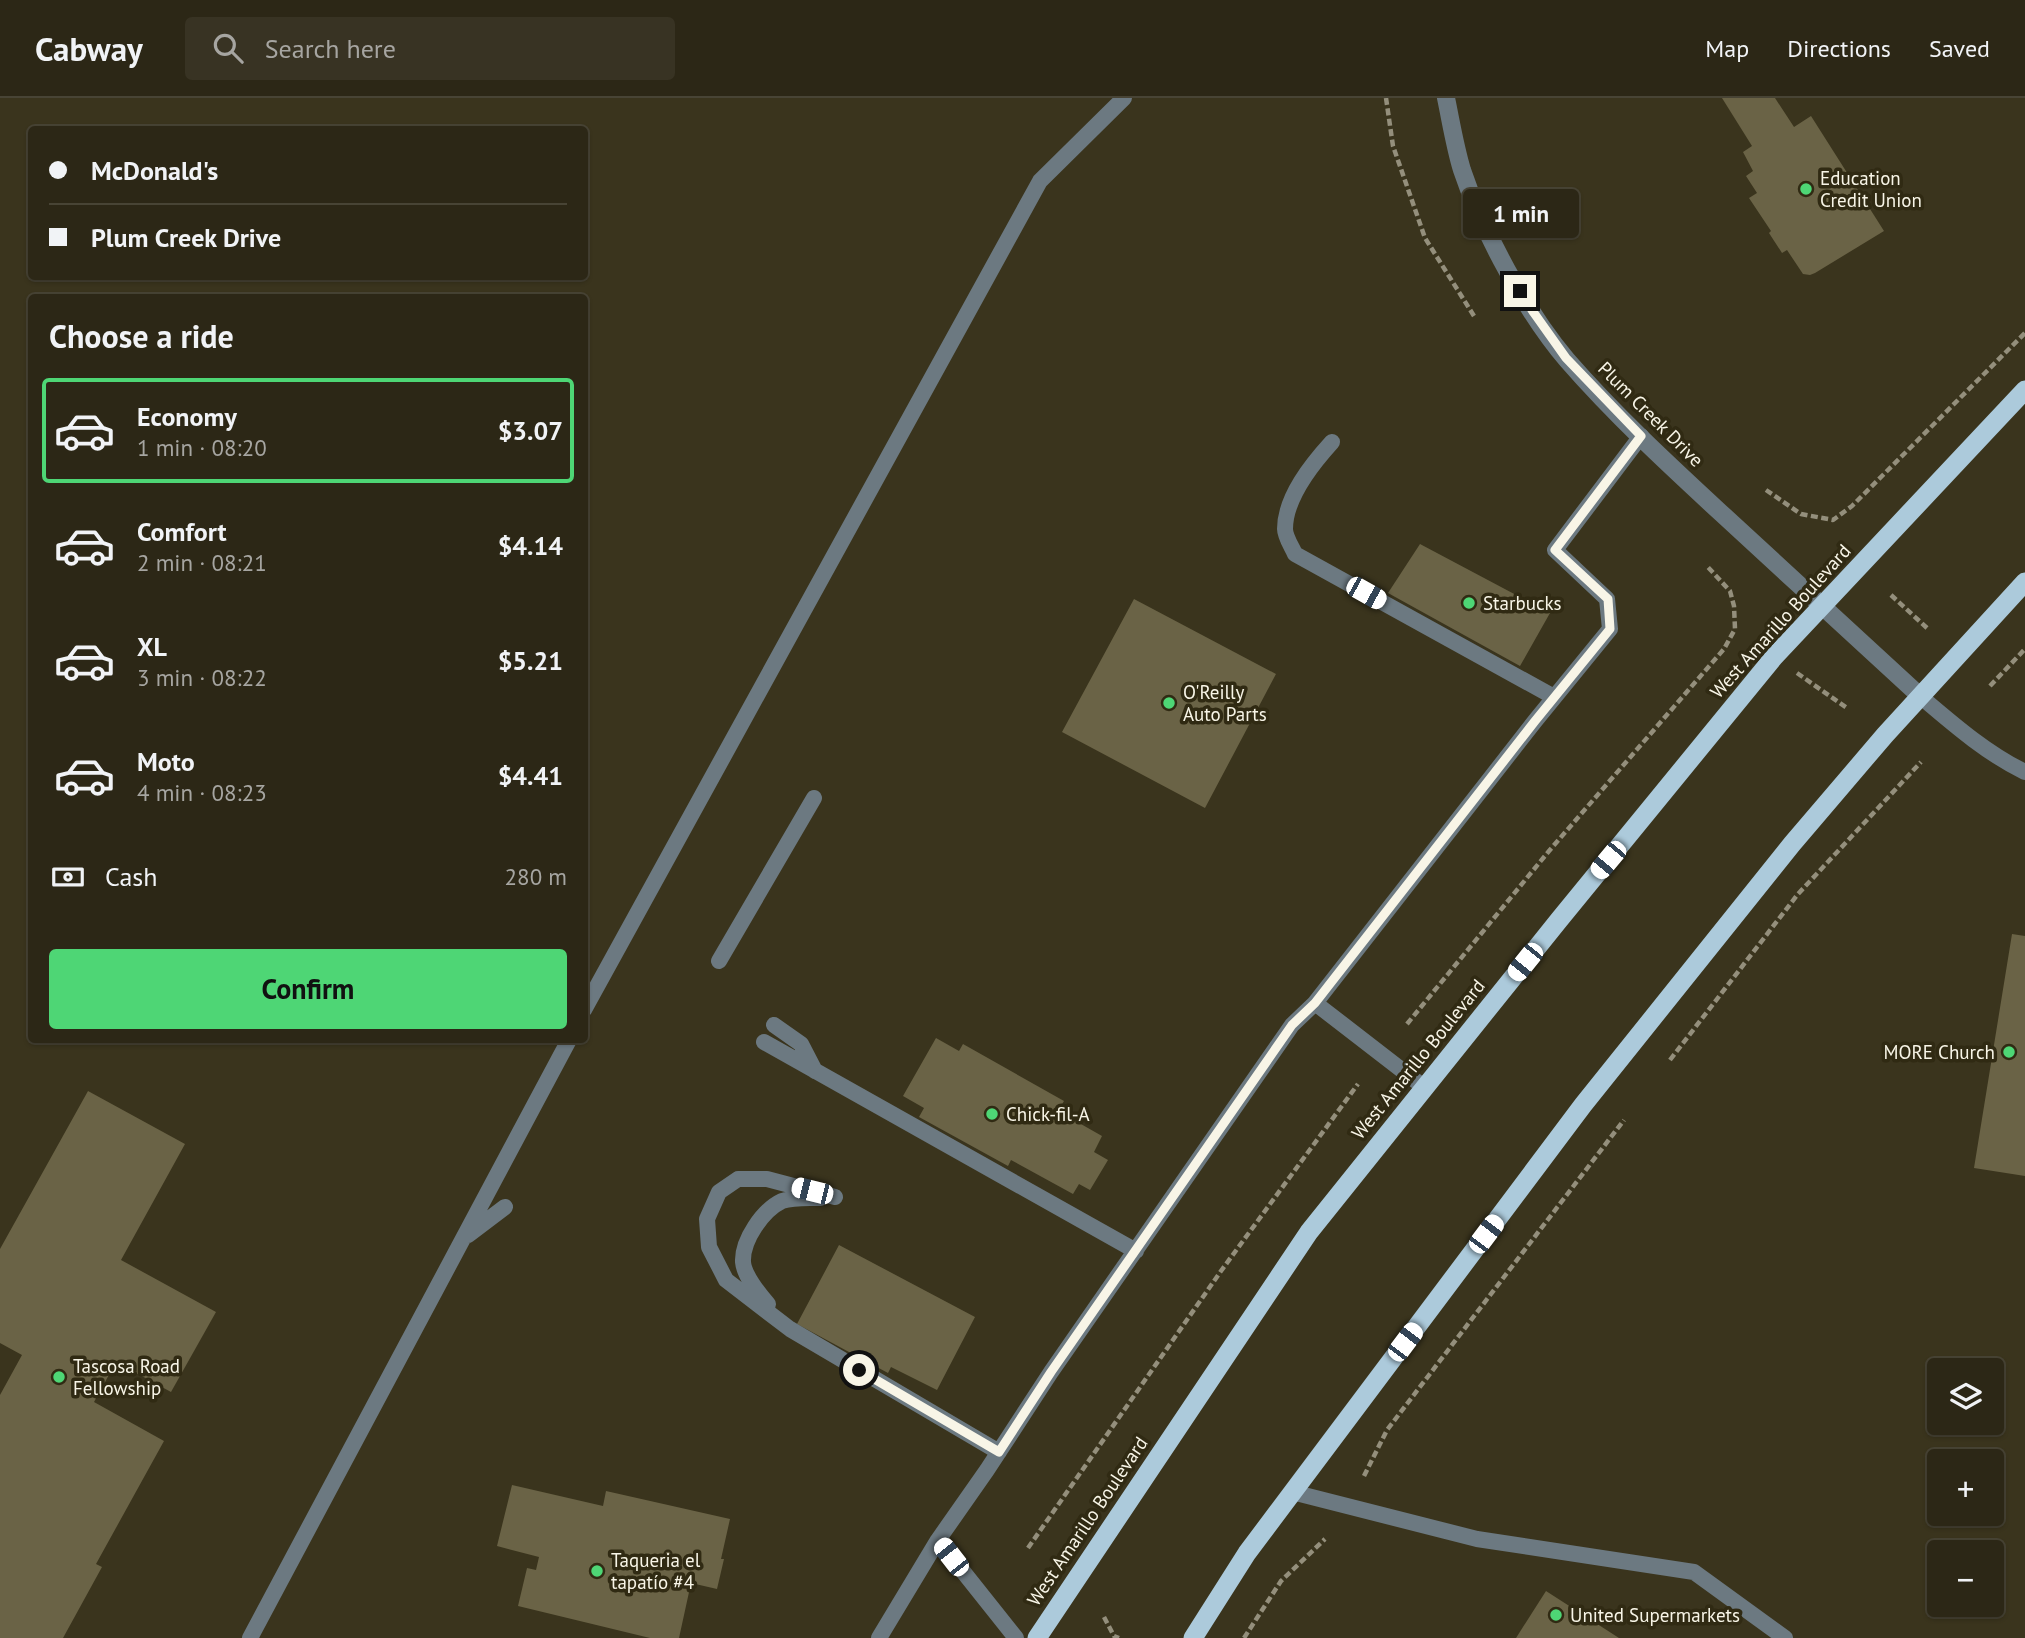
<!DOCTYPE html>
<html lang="en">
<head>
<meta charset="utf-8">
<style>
  body { margin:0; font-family:"PT Sans",sans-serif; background:#383323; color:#f1f3f6; height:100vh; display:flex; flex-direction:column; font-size:26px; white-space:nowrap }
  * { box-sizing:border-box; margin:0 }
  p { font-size:23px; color:#a6a5a1 }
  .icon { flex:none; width:38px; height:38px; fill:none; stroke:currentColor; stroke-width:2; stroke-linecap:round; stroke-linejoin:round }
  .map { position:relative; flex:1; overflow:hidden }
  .side { position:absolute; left:28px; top:196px; width:560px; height:749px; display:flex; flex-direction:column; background:#2c2716; border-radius:7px; box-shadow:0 2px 5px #0004,0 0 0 2px #484435 }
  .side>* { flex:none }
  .top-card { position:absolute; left:28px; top:28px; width:560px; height:154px; border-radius:7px; box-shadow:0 2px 5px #0004,0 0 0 2px #484435; display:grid; align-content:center; height:154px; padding:0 21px; background:#2c2716 }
  .tools { position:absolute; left:1927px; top:1260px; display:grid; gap:14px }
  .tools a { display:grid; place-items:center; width:77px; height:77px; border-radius:7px; background:#2c2716; box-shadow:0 2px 5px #0004,0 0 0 2px #484435; font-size:35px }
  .end { position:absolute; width:32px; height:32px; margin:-16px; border:9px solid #f8f5e7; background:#111; box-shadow:0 0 0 4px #111 }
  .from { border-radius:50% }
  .bubble { position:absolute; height:49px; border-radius:7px; background:#2c2716; box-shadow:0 2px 5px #0004,0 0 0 2px #484435; font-size:23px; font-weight:800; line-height:49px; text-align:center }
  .car { position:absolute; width:21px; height:42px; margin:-21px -10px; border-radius:9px; box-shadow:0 0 5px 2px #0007; background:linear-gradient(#fff 24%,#345 0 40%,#fff 0 76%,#345 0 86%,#fff 0) }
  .top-card b { display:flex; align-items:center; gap:24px; height:66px; font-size:26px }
  .top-card b+b { border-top:2px solid #484435 }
  .top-card i { width:18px; height:18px; background:#f1f3f6 }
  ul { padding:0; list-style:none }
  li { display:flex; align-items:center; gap:21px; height:105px; margin:0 14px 10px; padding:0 7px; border:4px solid transparent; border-radius:7px }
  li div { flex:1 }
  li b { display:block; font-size:26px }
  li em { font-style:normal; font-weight:800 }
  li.selected { border-color:#4ed675 }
  li>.icon { width:63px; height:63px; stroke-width:1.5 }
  h2 { padding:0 21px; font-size:32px; line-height:84px }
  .pay { display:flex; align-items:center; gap:18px; height:77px; padding:0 21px; font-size:26px }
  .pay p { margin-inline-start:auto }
  .button { display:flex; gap:14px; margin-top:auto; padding:14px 21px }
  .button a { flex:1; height:80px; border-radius:7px; background:#4ed675; color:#111; font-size:28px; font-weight:800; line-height:80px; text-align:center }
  header { display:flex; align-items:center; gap:42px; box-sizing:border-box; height:98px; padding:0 35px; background:#2c2716; border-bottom:2px solid #484435 }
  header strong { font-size:33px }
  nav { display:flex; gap:38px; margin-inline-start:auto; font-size:24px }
  .search { width:490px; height:63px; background:#383323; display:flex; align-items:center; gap:18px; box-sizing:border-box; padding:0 24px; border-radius:7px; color:#a6a5a1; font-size:26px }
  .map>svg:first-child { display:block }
</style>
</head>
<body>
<header>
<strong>Cabway</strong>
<div class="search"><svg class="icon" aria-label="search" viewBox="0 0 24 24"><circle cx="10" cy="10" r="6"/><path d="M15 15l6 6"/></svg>Search here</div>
<nav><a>Map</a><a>Directions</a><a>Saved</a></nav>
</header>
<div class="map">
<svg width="2025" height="1540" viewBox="0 0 2025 1540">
  <rect width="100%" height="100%" fill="#3a341d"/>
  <path fill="#6a6346" d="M1722 0H1775L1794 29 1811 18 1884 133 1815 175 1810 177 1803 176 1787 152 1782 155 1769 135 1771 133 1749 100 1757 95 1746 78 1753 73 1743 54 1752 48Z
    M1420 446 1550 515 1520 568 1388 495Z
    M1134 501 1276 576 1205 710 1062 634Z
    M2012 836 2025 838V1078L1974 1070Z
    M936 940 959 953 963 946 1064 1003 1058 1013 1102 1038 1094 1054 1108 1062 1090 1092 1079 1086 1073 1096 1011 1062 1008 1068 919 1019 924 1010 903 998Z
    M88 993 185 1046 121 1162 216 1214 171 1294 116 1264 94 1304 164 1343 96 1466 102 1469 63 1540H0V1297L22 1257 0 1245V1151Z
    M839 1147 975 1219 937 1292 891 1269 888 1275 797 1226Z
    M512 1387 603 1408 606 1393 730 1421 721 1461H724L717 1491 691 1485 679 1540H650L518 1508 527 1470 536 1472 539 1459 497 1448Z
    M1546 1493 1619 1540H1516Z"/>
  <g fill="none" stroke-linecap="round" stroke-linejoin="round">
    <path stroke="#948f7c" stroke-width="4.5" stroke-dasharray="7 3.5" stroke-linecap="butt" d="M1386 0 1393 48 1425 140 1474 218
      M1766 392 1801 416 1833 422 1852 408 2025 235
      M1891 497 1927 530
      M1797 575 1847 610
      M1990 588 2025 551
      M1407 926 1549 753 1724 551 1735 531 1734 508 1730 493 1706 467
      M1670 962 1798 796 1921 664
      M1364 1378 1387 1332 1624 1022
      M1028 1450 1221 1173 1358 986
      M1104 1519 1114 1538 1119 1540
      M1244 1540 1281 1483 1325 1441"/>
    <path stroke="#6c7981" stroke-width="16" d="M1332 344C1312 366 1285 399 1285 431 1285 439 1292 449 1295 456L1554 599
      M1920 598C1953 626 1986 655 2025 674
      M719 863 814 700
      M1315 905 1535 623 1610 531 1607 501 1555 452 1641 338
      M584 912 1040 83 1124 0
      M774 927 801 946 815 973
      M764 944 1136 1153
      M835 1099 767 1081H738L719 1094 707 1121 709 1149 726 1182 790 1231 999 1354
      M468 1137 505 1109
      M768 1206C759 1196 744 1177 743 1164 742 1142 763 1112 782 1103 793 1099 809 1100 820 1100
      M1292 1394 1477 1441 1694 1474 1785 1540
      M938 1442 1016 1540
      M250 1540 569 942
      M879 1540 938 1442 987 1372 1051 1274 1292 927 1315 905 1425 990"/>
    <path stroke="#6c7981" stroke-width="18" d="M1446 0C1451 24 1455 49 1462 72 1482 132 1526 214 1567 262 1614 316 1668 366 1721 415 1787 476 1854 537 1920 598"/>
    <path stroke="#accadb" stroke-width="19" d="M1037 1540 1309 1134 1559 822 1774 559 2025 292
      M1193 1540 1247 1455 1583 1007 1792 746 1885 637 2025 484"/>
  </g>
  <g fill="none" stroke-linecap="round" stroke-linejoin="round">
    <path stroke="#f8f5e7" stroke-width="9" d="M859 1272 999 1354 1051 1274 1292 927 1315 905 1535 623 1610 531 1608 501 1555 452 1641 338 1566 260 1534 215 1520 193"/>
  </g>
  <g fill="#4ed675" stroke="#302a13" stroke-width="2.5">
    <circle cx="1806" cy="91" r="7"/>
    <circle cx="1469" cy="505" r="7"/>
    <circle cx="1169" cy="605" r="7"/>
    <circle cx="2009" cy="954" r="7"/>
    <circle cx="992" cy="1016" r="7"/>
    <circle cx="59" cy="1279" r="7"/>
    <circle cx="597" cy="1473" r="7"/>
    <circle cx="1556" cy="1517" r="7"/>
  </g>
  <g text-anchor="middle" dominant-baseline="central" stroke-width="7" stroke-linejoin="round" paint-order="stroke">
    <g font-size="19" fill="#f8f5e7" stroke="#302a13" text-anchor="start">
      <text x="1820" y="80">Education<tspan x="1820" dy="22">Credit Union</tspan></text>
      <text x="1483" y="505">Starbucks</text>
      <text x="1183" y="594">O'Reilly<tspan x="1183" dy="22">Auto Parts</tspan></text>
      <text x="1995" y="954" text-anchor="end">MORE Church</text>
      <text x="1006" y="1016">Chick-fil-A</text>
      <text x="73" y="1268">Tascosa Road<tspan x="73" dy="22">Fellowship</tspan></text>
      <text x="611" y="1462">Taqueria el<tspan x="611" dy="22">tapatío #4</tspan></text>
      <text x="1570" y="1517">United Supermarkets</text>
    </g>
    <g font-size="19" fill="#f8f5e7" stroke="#302a13">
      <text transform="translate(1651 316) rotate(45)">Plum Creek Drive</text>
      <text transform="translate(1780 523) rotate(-48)">West Amarillo Boulevard</text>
      <text transform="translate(1418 961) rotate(-51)">West Amarillo Boulevard</text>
      <text transform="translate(1087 1423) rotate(-56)">West Amarillo Boulevard</text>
    </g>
  </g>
</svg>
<div class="tools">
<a><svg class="icon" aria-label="layers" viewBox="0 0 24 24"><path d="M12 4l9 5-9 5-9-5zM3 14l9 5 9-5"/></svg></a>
<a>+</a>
<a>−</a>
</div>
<i class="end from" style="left:859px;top:1272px"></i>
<i class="end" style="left:1520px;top:193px"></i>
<div class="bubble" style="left:1463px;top:91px;width:116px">1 min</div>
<i class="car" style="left:1366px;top:495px;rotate:119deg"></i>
<i class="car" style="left:1608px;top:762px;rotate:220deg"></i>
<i class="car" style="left:1525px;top:864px;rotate:219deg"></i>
<i class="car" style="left:812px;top:1093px;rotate:284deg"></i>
<i class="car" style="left:1486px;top:1136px;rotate:37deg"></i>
<i class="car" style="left:1405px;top:1244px;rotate:37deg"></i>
<i class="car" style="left:951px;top:1459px;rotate:322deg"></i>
<div class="top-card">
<b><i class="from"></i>McDonald's</b>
<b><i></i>Plum Creek Drive</b>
</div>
<section class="side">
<h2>Choose a ride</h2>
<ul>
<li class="selected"><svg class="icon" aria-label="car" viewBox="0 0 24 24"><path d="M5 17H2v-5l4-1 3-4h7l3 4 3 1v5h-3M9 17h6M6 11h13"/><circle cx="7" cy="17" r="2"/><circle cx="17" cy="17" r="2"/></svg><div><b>Economy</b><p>1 min · 08:20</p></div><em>$3.07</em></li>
<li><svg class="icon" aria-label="car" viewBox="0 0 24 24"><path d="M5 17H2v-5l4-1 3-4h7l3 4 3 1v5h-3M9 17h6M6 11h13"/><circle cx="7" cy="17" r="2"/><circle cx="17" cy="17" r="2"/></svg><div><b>Comfort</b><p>2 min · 08:21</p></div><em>$4.14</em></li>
<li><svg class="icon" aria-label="car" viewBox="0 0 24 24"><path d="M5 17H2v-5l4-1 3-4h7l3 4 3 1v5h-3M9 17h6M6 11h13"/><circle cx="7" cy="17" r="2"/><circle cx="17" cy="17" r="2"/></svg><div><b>XL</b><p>3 min · 08:22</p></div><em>$5.21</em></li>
<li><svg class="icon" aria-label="car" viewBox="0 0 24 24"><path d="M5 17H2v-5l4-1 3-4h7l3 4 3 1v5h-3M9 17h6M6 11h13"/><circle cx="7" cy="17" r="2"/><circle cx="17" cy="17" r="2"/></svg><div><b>Moto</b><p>4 min · 08:23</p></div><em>$4.41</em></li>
</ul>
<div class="pay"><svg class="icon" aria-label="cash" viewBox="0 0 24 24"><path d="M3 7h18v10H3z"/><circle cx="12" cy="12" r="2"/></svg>Cash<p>280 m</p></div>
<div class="button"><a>Confirm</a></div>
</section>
</div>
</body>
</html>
